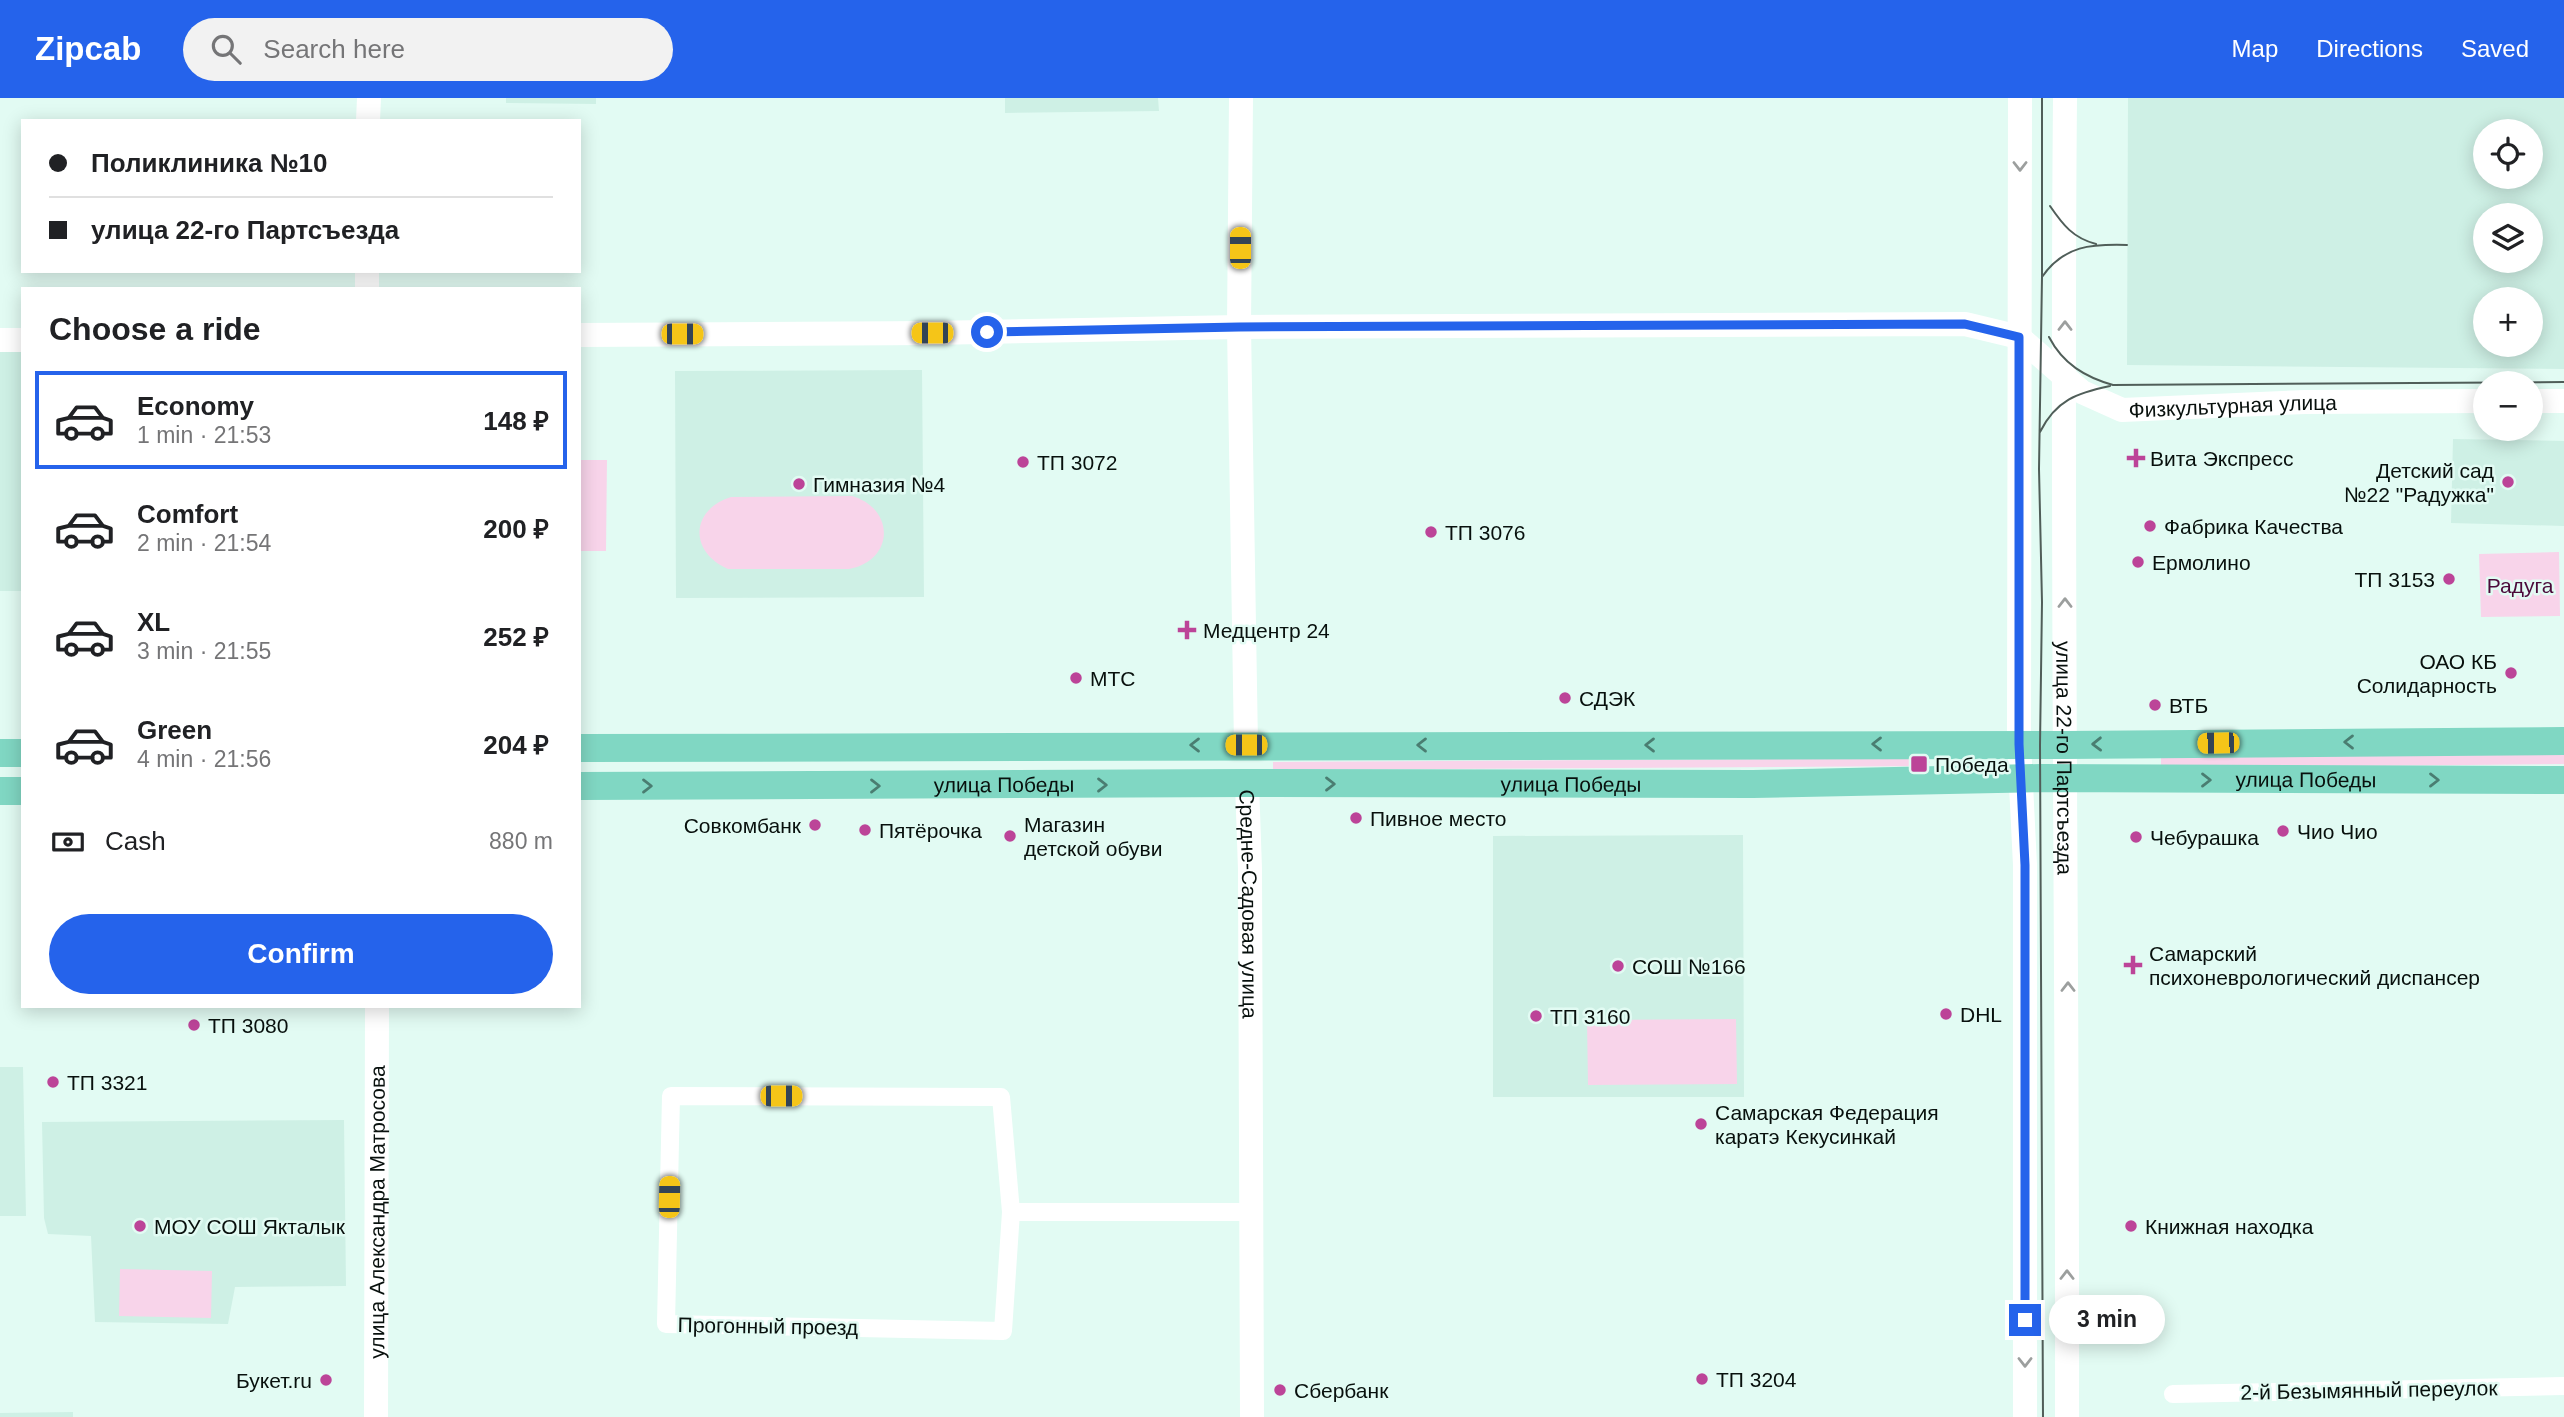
<!DOCTYPE html>
<html lang="en">
<head>
<meta charset="utf-8">
<style>
  body { margin:0; font-family:Helvetica,sans-serif; background:#f2f2f2; color:#202124; height:100vh; display:flex; flex-direction:column; font-size:26px; white-space:nowrap }
  * { box-sizing:border-box; margin:0 }
  p { font-size:23px; color:#757577 }
  .icon { flex:none; width:38px; height:38px; fill:none; stroke:currentColor; stroke-width:2; stroke-linecap:round; stroke-linejoin:round }
  .map { position:relative; flex:1; overflow:hidden }
  .drawer { position:absolute; left:21px; top:189px; width:560px; height:721px; display:flex; flex-direction:column; background:#fff; border-radius:0px; box-shadow:0 4px 18px #0003 }
  .drawer>* { flex:none }
  .hud { position:absolute; left:21px; top:21px; width:560px; height:154px; border-radius:0px; box-shadow:0 4px 18px #0003; display:grid; align-content:center; height:154px; padding:0 28px; background:#fff }
  .fabs { position:absolute; left:2473px; top:21px; display:grid; gap:14px }
  .fabs a { display:grid; place-items:center; width:70px; height:70px; border-radius:50%; background:#fff; box-shadow:0 4px 18px #0003; font-size:35px }
  .end { position:absolute; width:32px; height:32px; margin:-16px; border:9px solid #2563eb; background:#fff; box-shadow:0 0 0 4px #fff }
  .from { border-radius:50% }
  .bubble { position:absolute; height:49px; border-radius:24px; background:#fff; box-shadow:0 4px 18px #0003; font-size:23px; font-weight:700; line-height:49px; text-align:center }
  .car { position:absolute; width:21px; height:42px; margin:-21px -10px; border-radius:9px; box-shadow:0 0 5px 2px #0007; background:linear-gradient(#f5c518 24%,#345 0 40%,#f5c518 0 76%,#345 0 86%,#f5c518 0) }
  .hud b { display:flex; align-items:center; gap:24px; height:66px; font-size:26px }
  .hud b+b { border-top:2px solid #e0e0e0 }
  .hud i { width:18px; height:18px; background:#202124 }
  ul { padding:0; list-style:none }
  li { display:flex; align-items:center; gap:21px; height:98px; margin:0 14px 10px; padding:0 14px; border:4px solid transparent; border-radius:0px }
  li div { flex:1 }
  li b { display:block; font-size:26px }
  li em { font-style:normal; font-weight:700 }
  li.current { border-color:#2563eb }
  li>.icon { width:63px; height:63px; stroke-width:1.5 }
  h2 { padding:0 28px; font-size:32px; line-height:84px }
  .pay { display:flex; align-items:center; gap:18px; height:77px; padding:0 28px; font-size:26px }
  .pay p { margin-inline-start:auto }
  .button { display:flex; gap:14px; margin-top:auto; padding:14px 28px }
  .button a { flex:1; height:80px; border-radius:42px; background:#2563eb; color:#fff; font-size:28px; font-weight:700; line-height:80px; text-align:center }
  header { display:flex; align-items:center; gap:42px; box-sizing:border-box; height:98px; padding:0 35px; background:#2563eb; color:#fff }
  header strong { font-size:33px }
  nav { display:flex; gap:38px; margin-inline-start:auto; font-size:24px }
  .search { width:490px; height:63px; background:#f2f2f2; display:flex; align-items:center; gap:18px; box-sizing:border-box; padding:0 24px; border-radius:38px; color:#757577; font-size:26px }
  .map>svg:first-child { display:block }
</style>
</head>
<body>
<header>
<strong>Zipcab</strong>
<div class="search"><svg class="icon" aria-label="search" viewBox="0 0 24 24"><circle cx="10" cy="10" r="6"/><path d="M15 15l6 6"/></svg>Search here</div>
<nav><a>Map</a><a>Directions</a><a>Saved</a></nav>
</header>
<div class="map">
<svg width="2564" height="1319" viewBox="0 0 2564 1319">
  <rect width="100%" height="100%" fill="#e2fbf3"/>
  <path fill="#cef0e5" fill-rule="evenodd" d="M506 0H596V6L506 5Z
    M1005 0H1158L1159 13 1005 15Z
    M2128 0H2564V271L2127 267ZM2485 33H2530V79H2485ZM2485 117H2530V163H2485ZM2485 201H2530V247H2485Z
    M0 253 23 254V493H0Z
    M922 272 924 499 676 500 675 273Z
    M2453 341 2564 343V428L2451 425Z
    M1743 737 1744 999H1493V738Z
    M0 969H23L26 1118H0Z
    M344 1022 346 1188 235 1189 228 1226 95 1224 91 1138 48 1136 44 1120 42 1024Z
    M73 1314V1319H0V1315Z"/>
  <path fill="#f8d4ea" d="M579 362H607L606 453H579Z
    M852 398C896 411 894 463 849 471H728C689 454 690 412 731 399Z
    M2559 454 2560 518 2481 519 2479 456Z
    M2564 655V666L2161 670V659Z
    M1927 660 1930 664 1927 668 1273 672V664Z
    M1736 921 1737 986 1588 987 1587 922Z
    M120 1171 212 1173 211 1220 119 1218Z"/>
  <g fill="none" stroke-linecap="round" stroke-linejoin="round">
    <path stroke="#fff" stroke-width="18" d="M671 998 1001 999 1011 1114 1003 1233 666 1226Z
      M1011 1114H1250
      M2173 1296 2564 1288"/>
    <g stroke="#fff" stroke-width="24">
      <path d="M1241 0 1239 229 1246 647"/>
      <path d="M2020 0 2019 646 2025 767V1319"/>
      <path id="s1" d="M2065 0C2061 440 2068 879 2067 1319"/>
      <path d="M368 23 369 0"/>
      <path d="M367 191V173"/>
      <path id="s2" d="M579 237 932 235 1239 229 1965 226 2019 239 2082 294 2122 312 2305 304 2485 303"/>
      <path d="M0 242H23"/>
      <path d="M2530 303H2564"/>
      <path id="s3" d="M1247 685 1250 771 1252 1319"/>
      <path id="s4" d="M376 1319 377 908"/>
    </g>
    <g stroke="#80d7c3" stroke-width="28">
      <path d="M579 650 2065 647 2564 643"/>
      <path d="M0 655H23"/>
      <path id="s5" d="M579 688 1247 685 1753 686 2040 680 2564 682"/>
      <path d="M0 693H23"/>
    </g>
    <path stroke="#505e59" stroke-width="2" d="M2042 0V179L2039 371 2042 504 2040 647 2043 1319
      M2050 108C2063 127 2073 140 2096 146
      M2042 179C2064 147 2092 146 2127 147
      M2049 239C2063 266 2085 279 2113 287L2564 284
      M2040 334C2056 302 2077 295 2110 288"/>
  </g>
  <defs><path id="oneway-chevron" d="M-2-3.5L2.5 0L-2 3.5" fill="none" stroke-width="1.6" stroke-linecap="round" stroke-linejoin="round" transform="scale(1.75)"/></defs>
  <g stroke="#9c9f9e">
    <use href="#oneway-chevron" transform="translate(2020 68) rotate(90)"/>
    <use href="#oneway-chevron" transform="translate(2065 228) rotate(-90)"/>
    <use href="#oneway-chevron" transform="translate(2065 505) rotate(-90)"/>
    <use href="#oneway-chevron" transform="translate(2068 889) rotate(-90)"/>
    <use href="#oneway-chevron" transform="translate(2067 1177) rotate(-90)"/>
    <use href="#oneway-chevron" transform="translate(2025 1264) rotate(90)"/>
  </g>
  <g stroke="#4a7d71">
    <use href="#oneway-chevron" transform="translate(2349 644) rotate(180)"/>
    <use href="#oneway-chevron" transform="translate(1877 646) rotate(180)"/>
    <use href="#oneway-chevron" transform="translate(2097 646) rotate(179)"/>
    <use href="#oneway-chevron" transform="translate(1195 647) rotate(180)"/>
    <use href="#oneway-chevron" transform="translate(1422 647) rotate(180)"/>
    <use href="#oneway-chevron" transform="translate(1650 647) rotate(180)"/>
    <use href="#oneway-chevron" transform="translate(2206 682)"/>
    <use href="#oneway-chevron" transform="translate(2434 682)"/>
    <use href="#oneway-chevron" transform="translate(1330 686)"/>
    <use href="#oneway-chevron" transform="translate(1102 687)"/>
    <use href="#oneway-chevron" transform="translate(647 688)"/>
    <use href="#oneway-chevron" transform="translate(875 688)"/>
  </g>
  <g fill="none" stroke-linecap="round" stroke-linejoin="round">
    <path stroke="#2563eb" stroke-width="9" d="M987 234 1239 229 1965 226 2019 239V646L2025 767V1222"/>
  </g>
  <g fill="#bc4498" stroke="#e2fbf3" stroke-width="2.5">
    <path d="M2132.5 349.5h7v7h7v7h-7v7h-7v-7h-7v-7h7z"/>
    <circle cx="1023" cy="364" r="7"/>
    <circle cx="2508" cy="384" r="7"/>
    <circle cx="799" cy="386" r="7"/>
    <circle cx="2150" cy="428" r="7"/>
    <circle cx="1431" cy="434" r="7"/>
    <circle cx="2138" cy="464" r="7"/>
    <circle cx="2449" cy="481" r="7"/>
    <path d="M1183.5 521.5h7v7h7v7h-7v7h-7v-7h-7v-7h7z"/>
    <circle cx="2511" cy="575" r="7"/>
    <circle cx="1076" cy="580" r="7"/>
    <circle cx="1565" cy="600" r="7"/>
    <circle cx="2155" cy="607" r="7"/>
    <rect x="1910" y="657" width="18" height="18" rx="3.5"/>
    <circle cx="1356" cy="720" r="7"/>
    <circle cx="815" cy="727" r="7"/>
    <circle cx="865" cy="732" r="7"/>
    <circle cx="2283" cy="733" r="7"/>
    <circle cx="1010" cy="738" r="7"/>
    <circle cx="2136" cy="739" r="7"/>
    <path d="M2129.5 856.5h7v7h7v7h-7v7h-7v-7h-7v-7h7z"/>
    <circle cx="1618" cy="868" r="7"/>
    <circle cx="1946" cy="916" r="7"/>
    <circle cx="1536" cy="918" r="7"/>
    <circle cx="194" cy="927" r="7"/>
    <circle cx="53" cy="984" r="7"/>
    <circle cx="1701" cy="1026" r="7"/>
    <circle cx="140" cy="1128" r="7"/>
    <circle cx="2131" cy="1128" r="7"/>
    <circle cx="1702" cy="1281" r="7"/>
    <circle cx="326" cy="1282" r="7"/>
    <circle cx="1280" cy="1292" r="7"/>
  </g>
  <g text-anchor="middle" dominant-baseline="central" stroke-width="5" stroke-linejoin="round" paint-order="stroke">
    <g font-size="21" fill="#08100d" stroke="#e2fbf3">
      <text stroke="none"><textPath href="#s2" startOffset="1680">Физкультурная улица</textPath></text>
      <text stroke="none"><textPath href="#s1" startOffset="660">улица 22-го Партсъезда</textPath></text>
      <text stroke="none"><textPath href="#s5" startOffset="1727">улица Победы</textPath></text>
      <text stroke="none"><textPath href="#s5" startOffset="992">улица Победы</textPath></text>
      <text stroke="none"><textPath href="#s5" startOffset="425">улица Победы</textPath></text>
      <text stroke="none"><textPath href="#s3" startOffset="121">Средне-Садовая улица</textPath></text>
      <text stroke="none"><textPath href="#s4" startOffset="205">улица Александра Матросова</textPath></text>
      <text transform="translate(768 1228) rotate(1)">Прогонный проезд</text>
      <text transform="translate(2369 1292) rotate(-1)">2-й Безымянный переулок</text>
    </g>
    <g font-size="21" fill="#08100d" stroke="#e2fbf3" text-anchor="start">
      <text x="2150" y="360">Вита Экспресс</text>
      <text x="1037" y="364">ТП 3072</text>
      <text x="2494" y="372" text-anchor="end">Детский сад<tspan x="2494" dy="24">№22 "Радужка"</tspan></text>
      <text x="813" y="386">Гимназия №4</text>
      <text x="2164" y="428">Фабрика Качества</text>
      <text x="1445" y="434">ТП 3076</text>
      <text x="2152" y="464">Ермолино</text>
      <text x="2435" y="481" text-anchor="end">ТП 3153</text>
      <text x="1203" y="532">Медцентр 24</text>
      <text x="2497" y="563" text-anchor="end">ОАО КБ<tspan x="2497" dy="24">Солидарность</tspan></text>
      <text x="1090" y="580">МТС</text>
      <text x="1579" y="600">СДЭК</text>
      <text x="2169" y="607">ВТБ</text>
      <text x="1935" y="666">Победа</text>
      <text x="1370" y="720">Пивное место</text>
      <text x="1024" y="726">Магазин<tspan x="1024" dy="24">детской обуви</tspan></text>
      <text x="801" y="727" text-anchor="end">Совкомбанк</text>
      <text x="879" y="732">Пятёрочка</text>
      <text x="2297" y="733">Чио Чио</text>
      <text x="2150" y="739">Чебурашка</text>
      <text x="2149" y="855">Самарский<tspan x="2149" dy="24">психоневрологический диспансер</tspan></text>
      <text x="1632" y="868">СОШ №166</text>
      <text x="1960" y="916">DHL</text>
      <text x="1550" y="918">ТП 3160</text>
      <text x="208" y="927">ТП 3080</text>
      <text x="67" y="984">ТП 3321</text>
      <text x="1715" y="1014">Самарская Федерация<tspan x="1715" dy="24">каратэ Кекусинкай</tspan></text>
      <text x="154" y="1128">МОУ СОШ Якталык</text>
      <text x="2145" y="1128">Книжная находка</text>
      <text x="1716" y="1281">ТП 3204</text>
      <text x="312" y="1282" text-anchor="end">Букет.ru</text>
      <text x="1294" y="1292">Сбербанк</text>
    </g>
    <g font-size="21" fill="#4b0a3a" stroke="#e2fbf3">
      <text x="2520" y="487">Радyга</text>
    </g>
  </g>
</svg>
<div class="fabs">
<a><svg class="icon" aria-label="locate" viewBox="0 0 24 24"><circle cx="12" cy="12" r="6"/><path d="M12 2v4M12 18v4M2 12h4M18 12h4"/></svg></a>
<a><svg class="icon" aria-label="layers" viewBox="0 0 24 24"><path d="M12 4l9 5-9 5-9-5zM3 14l9 5 9-5"/></svg></a>
<a>+</a>
<a>−</a>
</div>
<i class="end from" style="left:987px;top:234px"></i>
<i class="end" style="left:2025px;top:1222px"></i>
<div class="bubble" style="left:2049px;top:1197px;width:116px">3 min</div>
<i class="car" style="left:1240px;top:150px;rotate:0deg"></i>
<i class="car" style="left:932px;top:235px;rotate:270deg"></i>
<i class="car" style="left:682px;top:236px;rotate:90deg"></i>
<i class="car" style="left:2218px;top:645px;rotate:269deg"></i>
<i class="car" style="left:1246px;top:647px;rotate:270deg"></i>
<i class="car" style="left:781px;top:998px;rotate:90deg"></i>
<i class="car" style="left:669px;top:1099px;rotate:1deg"></i>
<div class="hud">
<b><i class="from"></i>Поликлиника №10</b>
<b><i></i>улица 22-го Партсъезда</b>
</div>
<section class="drawer">
<h2>Choose a ride</h2>
<ul>
<li class="current"><svg class="icon" aria-label="car" viewBox="0 0 24 24"><path d="M5 17H2v-5l4-1 3-4h7l3 4 3 1v5h-3M9 17h6M6 11h13"/><circle cx="7" cy="17" r="2"/><circle cx="17" cy="17" r="2"/></svg><div><b>Economy</b><p>1 min · 21:53</p></div><em>148 ₽</em></li>
<li><svg class="icon" aria-label="car" viewBox="0 0 24 24"><path d="M5 17H2v-5l4-1 3-4h7l3 4 3 1v5h-3M9 17h6M6 11h13"/><circle cx="7" cy="17" r="2"/><circle cx="17" cy="17" r="2"/></svg><div><b>Comfort</b><p>2 min · 21:54</p></div><em>200 ₽</em></li>
<li><svg class="icon" aria-label="car" viewBox="0 0 24 24"><path d="M5 17H2v-5l4-1 3-4h7l3 4 3 1v5h-3M9 17h6M6 11h13"/><circle cx="7" cy="17" r="2"/><circle cx="17" cy="17" r="2"/></svg><div><b>XL</b><p>3 min · 21:55</p></div><em>252 ₽</em></li>
<li><svg class="icon" aria-label="car" viewBox="0 0 24 24"><path d="M5 17H2v-5l4-1 3-4h7l3 4 3 1v5h-3M9 17h6M6 11h13"/><circle cx="7" cy="17" r="2"/><circle cx="17" cy="17" r="2"/></svg><div><b>Green</b><p>4 min · 21:56</p></div><em>204 ₽</em></li>
</ul>
<div class="pay"><svg class="icon" aria-label="cash" viewBox="0 0 24 24"><path d="M3 7h18v10H3z"/><circle cx="12" cy="12" r="2"/></svg>Cash<p>880 m</p></div>
<div class="button"><a>Confirm</a></div>
</section>
</div>
</body>
</html>
